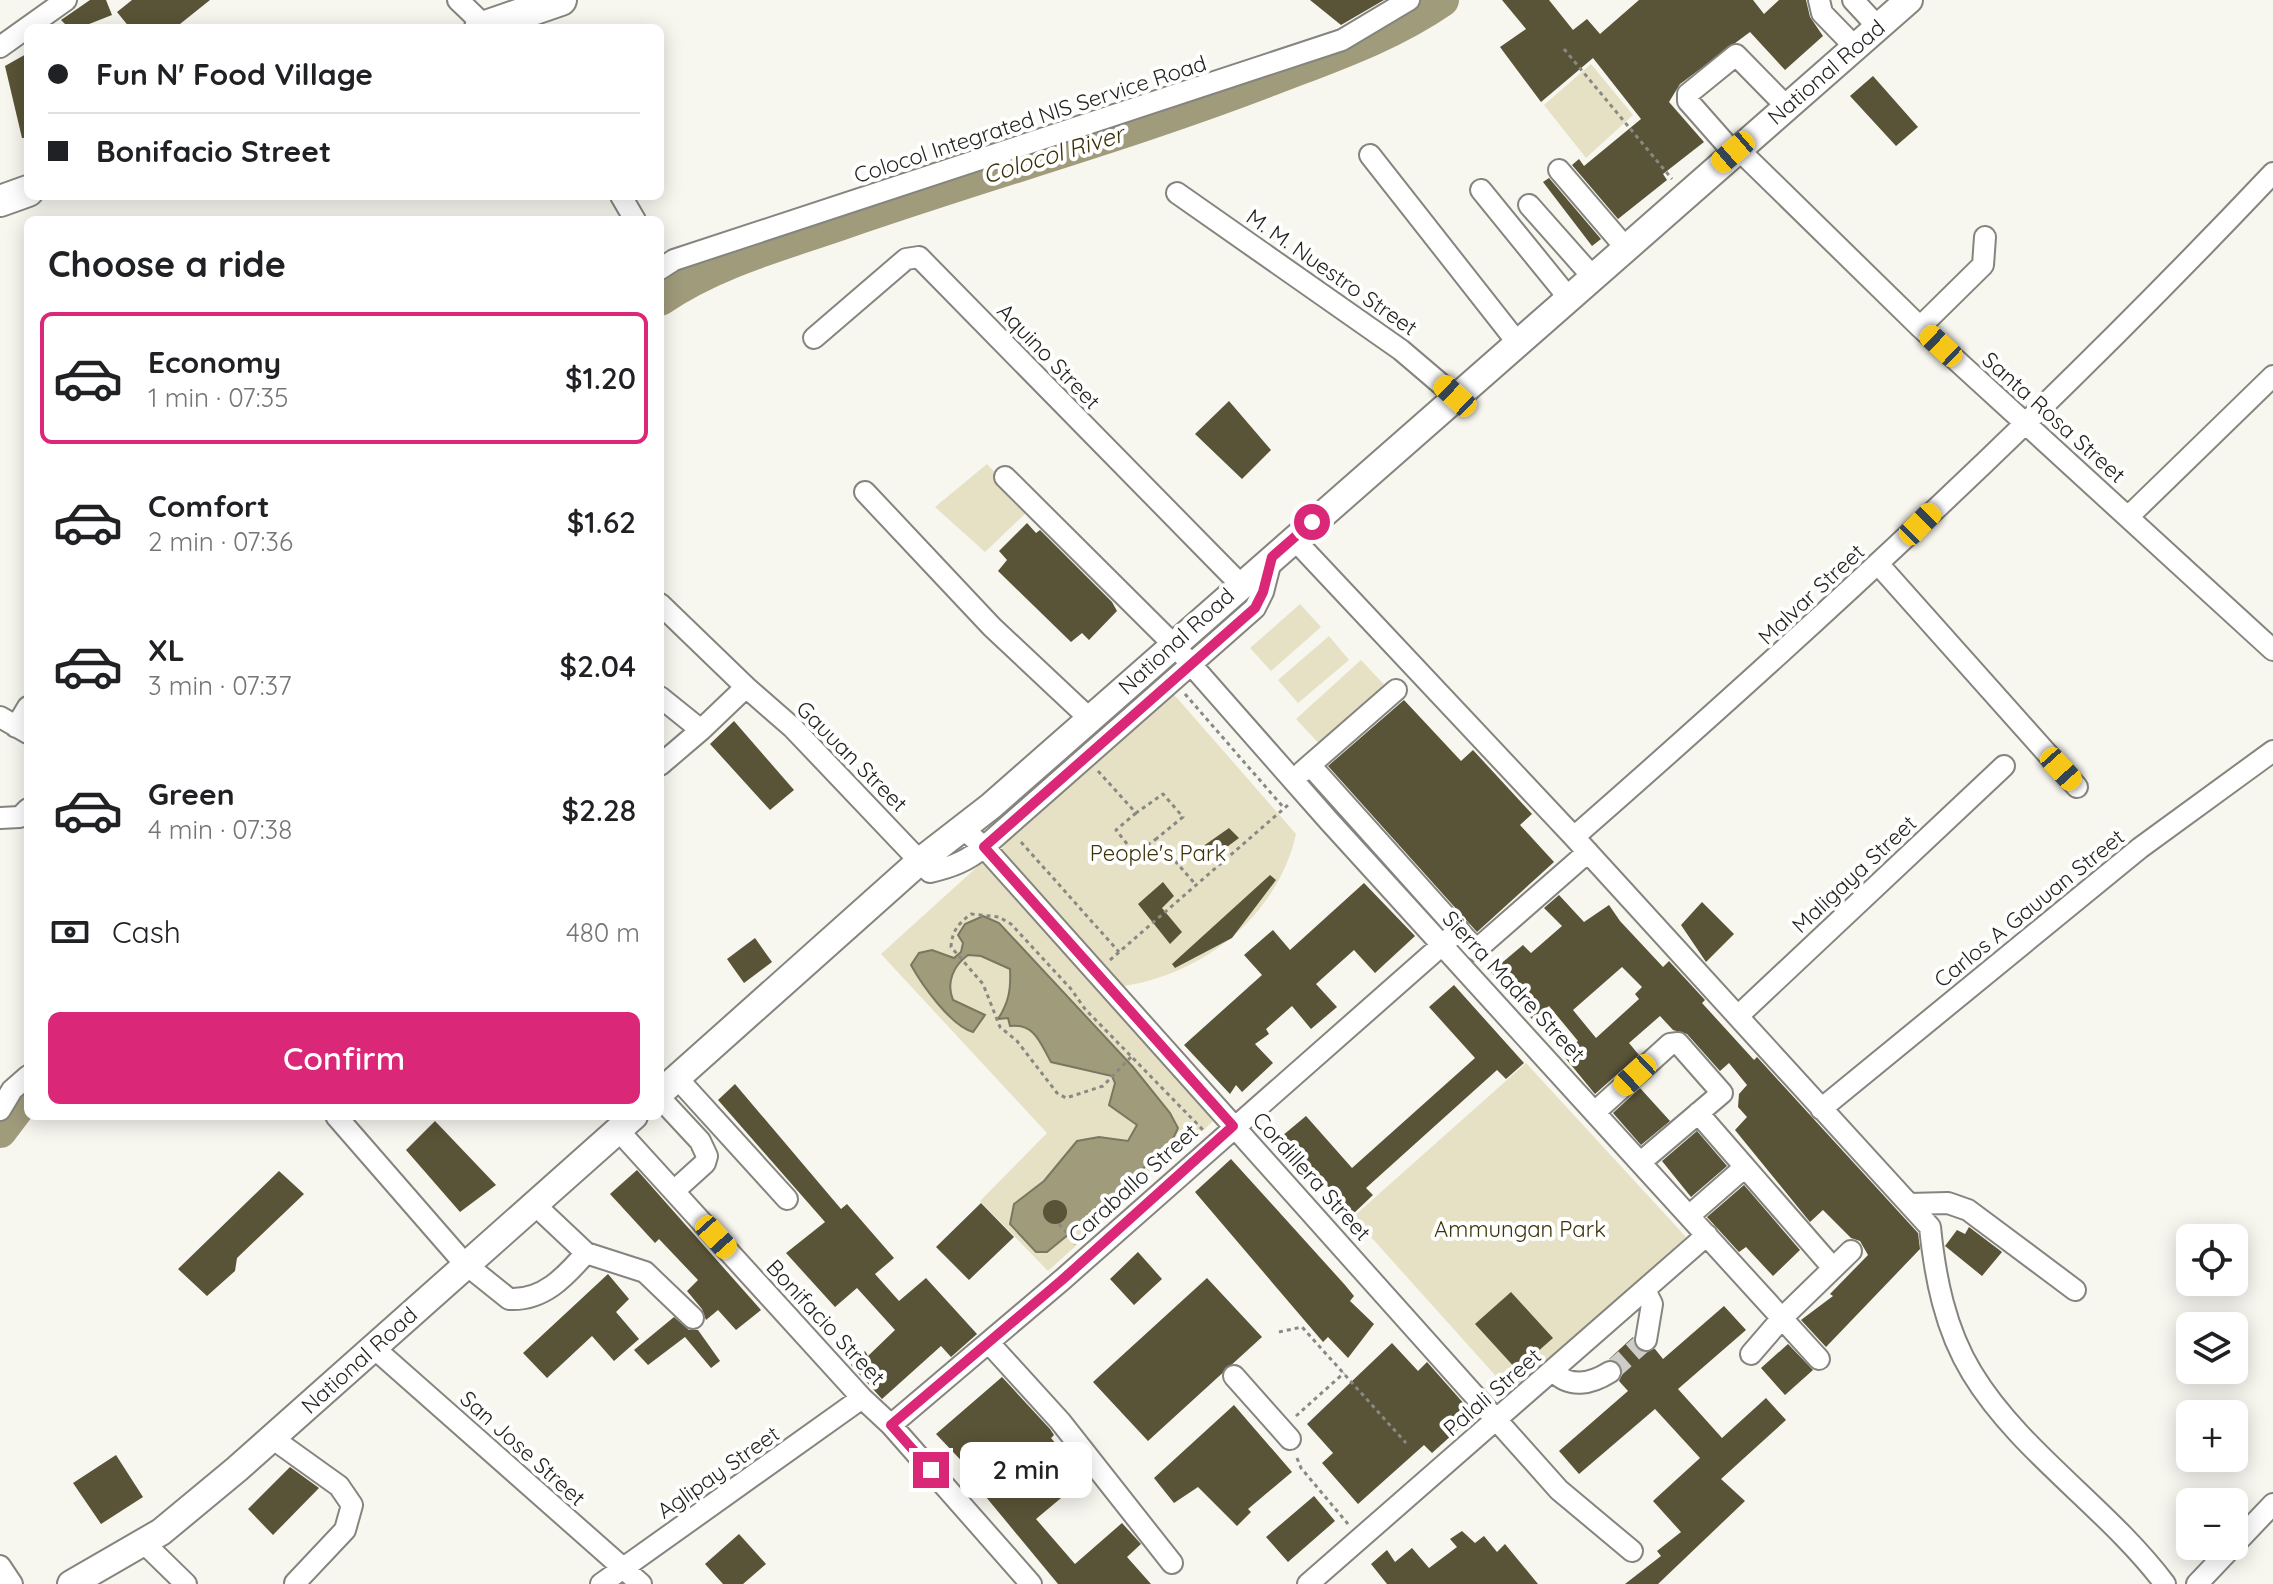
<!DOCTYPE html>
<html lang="en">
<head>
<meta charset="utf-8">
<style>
  body { margin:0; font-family:Quicksand,sans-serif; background:#f2f2f2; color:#202124; height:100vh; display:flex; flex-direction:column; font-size:30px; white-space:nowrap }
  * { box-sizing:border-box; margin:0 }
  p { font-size:26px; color:#757577 }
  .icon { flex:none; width:44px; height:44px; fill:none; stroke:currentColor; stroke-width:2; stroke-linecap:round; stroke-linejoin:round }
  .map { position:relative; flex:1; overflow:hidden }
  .side { position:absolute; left:24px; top:216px; width:640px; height:904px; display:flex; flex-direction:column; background:#fff; border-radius:12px; box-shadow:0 4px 20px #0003 }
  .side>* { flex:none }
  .banner { position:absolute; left:24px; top:24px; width:640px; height:176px; border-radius:12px; box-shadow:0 4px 20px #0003; display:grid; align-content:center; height:176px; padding:0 24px; background:#fff }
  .tools { position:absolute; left:2176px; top:1224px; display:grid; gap:16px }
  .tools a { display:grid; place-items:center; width:72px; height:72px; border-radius:12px; background:#fff; box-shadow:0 4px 20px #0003; font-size:40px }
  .end { position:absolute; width:36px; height:36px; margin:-18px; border:10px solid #db2777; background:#fff; box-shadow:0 0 0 4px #fff }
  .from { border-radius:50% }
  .bubble { position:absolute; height:56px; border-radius:12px; background:#fff; box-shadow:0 4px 20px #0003; font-size:26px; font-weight:600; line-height:56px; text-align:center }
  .car { position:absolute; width:24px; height:48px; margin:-24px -12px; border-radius:10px; box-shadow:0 0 6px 2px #0007; background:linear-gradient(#f5c518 24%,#345 0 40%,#f5c518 0 76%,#345 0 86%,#f5c518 0) }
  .banner b { display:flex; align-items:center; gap:28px; height:76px; font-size:30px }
  .banner b+b { border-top:2px solid #e0e0e0 }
  .banner i { width:20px; height:20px; background:#202124 }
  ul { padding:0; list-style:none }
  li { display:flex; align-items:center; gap:24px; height:132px; margin:0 16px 12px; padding:0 8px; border:4px solid transparent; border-radius:12px }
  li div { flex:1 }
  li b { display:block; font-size:30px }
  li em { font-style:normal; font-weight:600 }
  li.on { border-color:#db2777 }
  li>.icon { width:72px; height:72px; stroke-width:1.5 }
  h2 { padding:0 24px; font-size:36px; line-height:96px }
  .pay { display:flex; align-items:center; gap:20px; height:88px; padding:0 24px; font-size:30px }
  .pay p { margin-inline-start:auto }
  .action { display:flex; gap:16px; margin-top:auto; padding:16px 24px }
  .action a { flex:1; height:92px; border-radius:12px; background:#db2777; color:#fff; font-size:32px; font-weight:600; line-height:92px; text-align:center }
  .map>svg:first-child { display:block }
</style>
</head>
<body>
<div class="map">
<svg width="2273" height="1584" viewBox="0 0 2273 1584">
  <rect width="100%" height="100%" fill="#f7f6ef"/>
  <path fill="#e6e1c4" d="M1591 64 1633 115 1586 158 1544 105Z
    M987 464 1029 510 985 552 935 507Z
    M1300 604 1321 627 1271 671 1250 648Z
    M1329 636 1349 660 1298 703 1278 680Z
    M1361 660 1391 692 1326 751 1296 719Z
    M1161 694 1167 701 1174 695 1178 699 1296 834C1278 915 1204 974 1124 986L1000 851 1006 843 1001 836Z
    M988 857 1220 1115 1048 1271 980 1201 1047 1133 881 954Z
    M1526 1063 1686 1237 1512 1394 1353 1217Z"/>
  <path fill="#a09b7b" stroke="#7a7760" stroke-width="2" d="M983 916 999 923 1133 1067 1170 1113 1178 1128C1171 1146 1162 1150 1149 1162 1138 1172 1138 1185 1123 1190L1047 1252H1036L1010 1224 1014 1204 1044 1181 1077 1141 1099 1137 1128 1141 1137 1125 1109 1105 1115 1083 1112 1076 1051 1062C1040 1043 1035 1023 1010 1026L1008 1018 998 1019C1009 1002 1011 989 1010 969L981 956 968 955C953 966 946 983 953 1000L985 1015 973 1032C951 1026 922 985 911 965L919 953 932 950 954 958 961 952 963 943 958 935 965 924Z"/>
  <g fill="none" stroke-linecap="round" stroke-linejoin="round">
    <path stroke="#a09b7b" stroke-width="34" d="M660 299C715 261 782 244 845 222 986 173 1131 133 1271 79 1330 56 1390 36 1442 0
      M0 1131 28 1094"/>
  </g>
  <path fill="#595337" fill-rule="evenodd" d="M90 0H106L112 15 79 28H69L61 20Z
    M132 0H210L175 28H130L117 12Z
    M1310 0H1384L1341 25Z
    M1502 0H1549L1573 30 1587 19 1600 34 1639 0H1753L1764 14 1779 0H1806L1810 17 1823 36 1785 70 1750 32 1680 84 1669 102 1704 142 1663 174 1667 180 1618 219 1572 165 1579 159 1584 166 1641 119 1593 58 1541 102 1500 47 1526 29Z
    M28 53V138H22L5 66Z
    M1873 76 1918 127 1896 146 1850 96Z
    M1549 178 1601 239 1592 246 1543 182Z
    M1229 401 1271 450 1242 479 1195 434Z
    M1027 523 1036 533 1040 530 1112 602 1117 611 1089 640 1082 633 1071 642 998 571 1007 560 999 551Z
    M1404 700 1461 761 1473 750 1532 814 1520 825 1554 862 1477 932 1328 766Z
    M734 721 794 790 770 810 710 744Z
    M1229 828 1239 838 1212 858 1202 847Z
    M1270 875 1276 880 1232 938 1175 968 1172 964Z
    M1163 882 1174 896 1162 908 1182 932 1170 944 1138 904Z
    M1364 883 1415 936 1375 973 1354 950 1316 984 1337 1007 1311 1029 1292 1006 1266 1029 1269 1034 1255 1044 1273 1063 1242 1092 1236 1085 1230 1094 1184 1045 1262 975 1244 955 1273 930 1290 950Z
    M1559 895 1584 922 1609 905 1620 921 1663 967 1669 961 1705 1000 1702 1003 1754 1060 1757 1057 1918 1233 1920 1249 1826 1347 1801 1320 1833 1296 1830 1294 1868 1255 1860 1241 1851 1238 1823 1210 1810 1222 1735 1130 1747 1117 1738 1107 1739 1094 1747 1085 1729 1063 1720 1071 1687 1034 1673 1030 1660 1016 1629 1043 1639 1055 1595 1094 1562 1054 1578 1041 1549 1006 1532 1019 1491 972 1523 945 1531 953 1562 926 1544 908ZM1622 967 1642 987 1635 994 1639 999 1596 1038 1573 1010Z
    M1702 902 1734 934 1706 962 1681 925Z
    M755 938 772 962 744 983 727 959Z
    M1454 985 1524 1063 1506 1079 1497 1070 1366 1188 1373 1195 1353 1214 1282 1136 1306 1116 1352 1168 1475 1058 1429 1007Z
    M735 1084 841 1209 847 1204 894 1258 875 1274 899 1301 926 1278 977 1334 951 1357 941 1346 882 1399 851 1365 865 1351 868 1356 895 1330 857 1288 835 1307 786 1253 825 1222 718 1100Z
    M1640 1088 1670 1121 1641 1145 1613 1113Z
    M435 1121 496 1185 460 1212 406 1150Z
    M1697 1131 1727 1166 1691 1197 1662 1161Z
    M1231 1159 1345 1285 1354 1296 1350 1301 1374 1324 1348 1358 1328 1337 1323 1342 1195 1192Z
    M637 1170 761 1310 736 1330 718 1310 706 1320 702 1309 687 1291 698 1280 659 1239 655 1243 610 1194Z
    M279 1171 304 1194 237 1258 235 1271 207 1296 178 1269Z
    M1744 1185 1800 1250 1773 1276 1746 1247 1739 1252 1707 1217Z
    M1043 1212a12 12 0 1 1 24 0a12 12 0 1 1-24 0Z
    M981 1203 1014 1237 969 1280 936 1247Z
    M1969 1227 2002 1252 1982 1276 1945 1246 1957 1230 1965 1234Z
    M1138 1252 1162 1279 1134 1305 1110 1279Z
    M608 1274 629 1299 616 1312 639 1339 614 1361 592 1336 547 1378 523 1353Z
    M1207 1278 1262 1337 1148 1441 1093 1382Z
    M1511 1292 1553 1338 1517 1370 1475 1324Z
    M1724 1306 1746 1330 1678 1389 1722 1438 1766 1398 1786 1420 1721 1479 1745 1501 1658 1584H1625L1661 1556 1657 1551 1681 1532 1653 1501 1700 1458 1655 1409 1579 1474 1559 1451 1628 1391 1619 1381 1623 1373 1621 1365 1609 1359 1633 1337 1638 1350 1655 1349 1663 1359Z
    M674 1317 689 1330H698L720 1361 711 1368 685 1337 648 1365 634 1350Z
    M1392 1343 1418 1371 1427 1362 1474 1415 1432 1453 1424 1445 1358 1504 1322 1463 1333 1453 1307 1424Z
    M1788 1344 1813 1370 1785 1395 1761 1368Z
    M1002 1377 1050 1429 1054 1435 1051 1438 1085 1478 1036 1519 1075 1564 1122 1523 1141 1544 1127 1557 1151 1584H1058L986 1497 991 1492 936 1434Z
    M1234 1405 1292 1472 1248 1509 1251 1512 1237 1526 1198 1487 1174 1503 1154 1478Z
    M116 1455 143 1497 101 1524 73 1483Z
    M290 1467 319 1488 273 1535 248 1509Z
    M1314 1496 1335 1521 1288 1562 1266 1537Z
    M1462 1531 1475 1543 1484 1536 1497 1552 1505 1544 1538 1584H1387L1371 1564 1387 1550 1395 1562 1412 1548 1429 1568 1457 1547 1450 1539Z
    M739 1534 766 1564 743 1584H723L705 1564Z"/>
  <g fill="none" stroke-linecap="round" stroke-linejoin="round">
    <path stroke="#cdccc6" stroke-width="20" stroke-dasharray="20 10" stroke-linecap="butt" d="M1610 1372 1646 1340"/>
    <defs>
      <path id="minor" d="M458 0 487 28
        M1819 0 1822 13 1855 47
        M1853 0 1878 27
        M0 47 66 0
        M1737 148 1920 327 2273 650
        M1733 152 1688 101V94L1736 55 1786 106
        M1370 155 1517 342
        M1559 170 1625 247
        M1481 190 1568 297
        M1177 193 1401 350 1455 396
        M621 196 635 220
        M1529 205 1592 276
        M660 269 674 260 1342 40 1409 0
        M1920 327 1983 265 1985 237
        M814 338 906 259 919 257 1240 584
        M1005 477 1174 645 1329 821 1819 1359
        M865 492 992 627 1090 719
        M2128 517 2273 376
        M1293 538 1574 837 1930 1227C1935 1277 1945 1329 1972 1373 2019 1451 2109 1509 2165 1584
        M1879 565 2077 787
        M660 604 746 687
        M660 697 701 730 746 687 793 728 930 872C952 867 967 861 984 847L1255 608 1263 592 1272 557
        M0 717 28 733
        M16 727 28 707
        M660 765 701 730
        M1310 765 1476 950 1588 852
        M1302 772 1396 690
        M0 818 20 817 28 809
        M962 828 984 847 1559 1490 1632 1551
        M1574 837C1816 625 2052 407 2273 173
        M1738 1016 2004 766
        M677 1078 787 1199
        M660 1098 700 1141 707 1156 705 1163 674 1191
        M1821 1109 2140 848 2273 751
        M0 1110 12 1090 28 1076
        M1596 1111 1670 1044 1678 1043 1722 1093 1642 1161
        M1698 1113 1833 1268
        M336 1116 464 1263 509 1299C543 1301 565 1277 586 1253
        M618 1130 862 1398 891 1425 1031 1584
        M534 1204 586 1253 645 1272 693 1318
        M1909 1204 1948 1203 1968 1210 2075 1290
        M1690 1215 1745 1167
        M1645 1290 1652 1304 1646 1340
        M989 1343 1060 1421 1172 1563
        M374 1348 641 1584
        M1751 1354 1782 1318 1851 1251
        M1553 1371C1570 1389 1591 1384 1610 1372
        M1234 1376 1290 1439
        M891 1425 1062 1280 1459 930
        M272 1438 339 1486 352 1505 345 1530 295 1583
        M144 1543 186 1584
        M2234 1545 2273 1504
        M0 1566 12 1584
        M601 1584 862 1398
        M1308 1584 1707 1235
        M2197 1584 2233 1546"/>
      <path id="major" d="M660 1093 920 861 991 806 1909 0
        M71 1584 161 1532 237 1469 634 1116"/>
      <path id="highway" d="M480 28 561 0
        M0 201 28 191"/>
    </defs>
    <use href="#minor" stroke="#85847e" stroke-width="24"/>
    <use href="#major" stroke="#85847e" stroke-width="30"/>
    <use href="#highway" stroke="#85847e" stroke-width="34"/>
    <path stroke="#898984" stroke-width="3" stroke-dasharray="4 4" stroke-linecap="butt" d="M1564 49 1672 179
      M1185 694 1284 808
      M1098 771 1136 813 1163 794 1183 817 1156 839 1196 885
      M1136 813 1116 830 1135 854 1156 839
      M1021 842 1119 952
      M1110 960 1288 805
      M1131 1057 1103 1086 1066 1098 1057 1093 1017 1041 1000 1027 983 984 951 947C952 931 958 924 971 914L999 917 1011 924 1071 989 1085 1009 1204 1131
      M1059 1224 1076 1244
      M1279 1332 1302 1327 1406 1443
      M1296 1416 1344 1373
      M1297 1458 1301 1468 1348 1524"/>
    <use href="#minor" stroke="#fff" stroke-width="20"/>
    <use href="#major" stroke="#fff" stroke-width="26"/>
    <use href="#highway" stroke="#fff" stroke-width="30"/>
  </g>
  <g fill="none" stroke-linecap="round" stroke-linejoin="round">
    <path stroke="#db2777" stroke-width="10" d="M931 1470 891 1425 1062 1280 1233 1126 984 847 1255 608 1263 592 1272 557 1312 522"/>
  </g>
  <g text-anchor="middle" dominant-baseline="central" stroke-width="8" stroke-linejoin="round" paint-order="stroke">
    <g font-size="22" fill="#232320" stroke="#fff">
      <text transform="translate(1826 72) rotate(-41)">National Road</text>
      <text transform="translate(1030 119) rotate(-18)">Colocol Integrated NIS Service Road</text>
      <text transform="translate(1332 272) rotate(35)">M. M. Nuestro Street</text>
      <text transform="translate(1049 356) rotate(46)">Aquino Street</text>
      <text transform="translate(2054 417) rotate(42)">Santa Rosa Street</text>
      <text transform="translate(1811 594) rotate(-43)">Malvar Street</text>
      <text transform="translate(1176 641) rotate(-42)">National Road</text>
      <text transform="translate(852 756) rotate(45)">Gauuan Street</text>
      <text transform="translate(1854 874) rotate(-43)">Maligaya Street</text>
      <text transform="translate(2029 908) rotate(-39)">Carlos A Gauuan Street</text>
      <text transform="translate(1514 986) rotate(47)">Sierra Madre Street</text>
      <text transform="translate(1312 1176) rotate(48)">Cordillera Street</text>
      <text transform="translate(1133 1183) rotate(-42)">Caraballo Street</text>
      <text transform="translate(826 1322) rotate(47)">Bonifacio Street</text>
      <text transform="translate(359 1360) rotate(-42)">National Road</text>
      <text transform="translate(1492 1392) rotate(-41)">Palali Street</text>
      <text transform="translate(523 1448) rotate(42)">San Jose Street</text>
      <text transform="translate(718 1472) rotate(-35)">Aglipay Street</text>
    </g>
    <g font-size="22" fill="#3d350a" stroke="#fff">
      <text x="1158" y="853">People's Park</text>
      <text x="1520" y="1229">Ammungan Park</text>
    </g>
    <g font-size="24" font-style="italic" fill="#3a3207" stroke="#fff">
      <text transform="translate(1053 154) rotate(-17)">Colocol River</text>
    </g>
  </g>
</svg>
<div class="tools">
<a><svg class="icon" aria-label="locate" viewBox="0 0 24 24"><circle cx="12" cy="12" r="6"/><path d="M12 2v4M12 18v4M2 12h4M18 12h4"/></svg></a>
<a><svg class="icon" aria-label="layers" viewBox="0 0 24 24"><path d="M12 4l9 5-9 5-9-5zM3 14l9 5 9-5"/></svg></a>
<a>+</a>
<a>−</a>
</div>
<i class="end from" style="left:1312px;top:522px"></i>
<i class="end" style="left:931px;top:1470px"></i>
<div class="bubble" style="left:960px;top:1442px;width:132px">2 min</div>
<i class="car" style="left:1733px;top:152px;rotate:229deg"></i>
<i class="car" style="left:1941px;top:346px;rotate:313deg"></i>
<i class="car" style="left:1455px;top:396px;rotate:313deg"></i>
<i class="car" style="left:1920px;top:524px;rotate:45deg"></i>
<i class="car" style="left:2061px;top:769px;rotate:138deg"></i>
<i class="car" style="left:1635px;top:1075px;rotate:227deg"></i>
<i class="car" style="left:716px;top:1237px;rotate:138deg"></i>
<div class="banner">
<b><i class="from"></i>Fun N' Food Village</b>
<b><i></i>Bonifacio Street</b>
</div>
<section class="side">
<h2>Choose a ride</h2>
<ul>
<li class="on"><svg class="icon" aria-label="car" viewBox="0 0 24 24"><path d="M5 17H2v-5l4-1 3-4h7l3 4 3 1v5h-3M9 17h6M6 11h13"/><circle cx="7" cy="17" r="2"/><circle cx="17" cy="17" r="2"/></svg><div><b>Economy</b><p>1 min · 07:35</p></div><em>$1.20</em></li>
<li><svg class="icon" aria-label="car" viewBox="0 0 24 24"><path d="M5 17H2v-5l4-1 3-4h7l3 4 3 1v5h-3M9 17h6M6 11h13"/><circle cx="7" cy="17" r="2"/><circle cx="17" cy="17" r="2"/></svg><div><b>Comfort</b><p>2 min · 07:36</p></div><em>$1.62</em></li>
<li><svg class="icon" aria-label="car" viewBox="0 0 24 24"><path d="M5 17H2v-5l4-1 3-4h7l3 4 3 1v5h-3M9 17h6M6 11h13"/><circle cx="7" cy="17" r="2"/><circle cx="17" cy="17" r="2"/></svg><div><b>XL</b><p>3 min · 07:37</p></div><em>$2.04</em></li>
<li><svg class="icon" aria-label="car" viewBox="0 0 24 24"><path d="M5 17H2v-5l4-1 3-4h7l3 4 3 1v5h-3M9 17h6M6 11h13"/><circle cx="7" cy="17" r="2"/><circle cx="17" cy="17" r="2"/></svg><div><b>Green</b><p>4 min · 07:38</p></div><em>$2.28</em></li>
</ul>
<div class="pay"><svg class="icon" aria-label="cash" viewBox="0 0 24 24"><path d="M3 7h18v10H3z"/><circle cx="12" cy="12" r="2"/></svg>Cash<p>480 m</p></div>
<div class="action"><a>Confirm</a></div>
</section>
</div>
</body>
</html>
